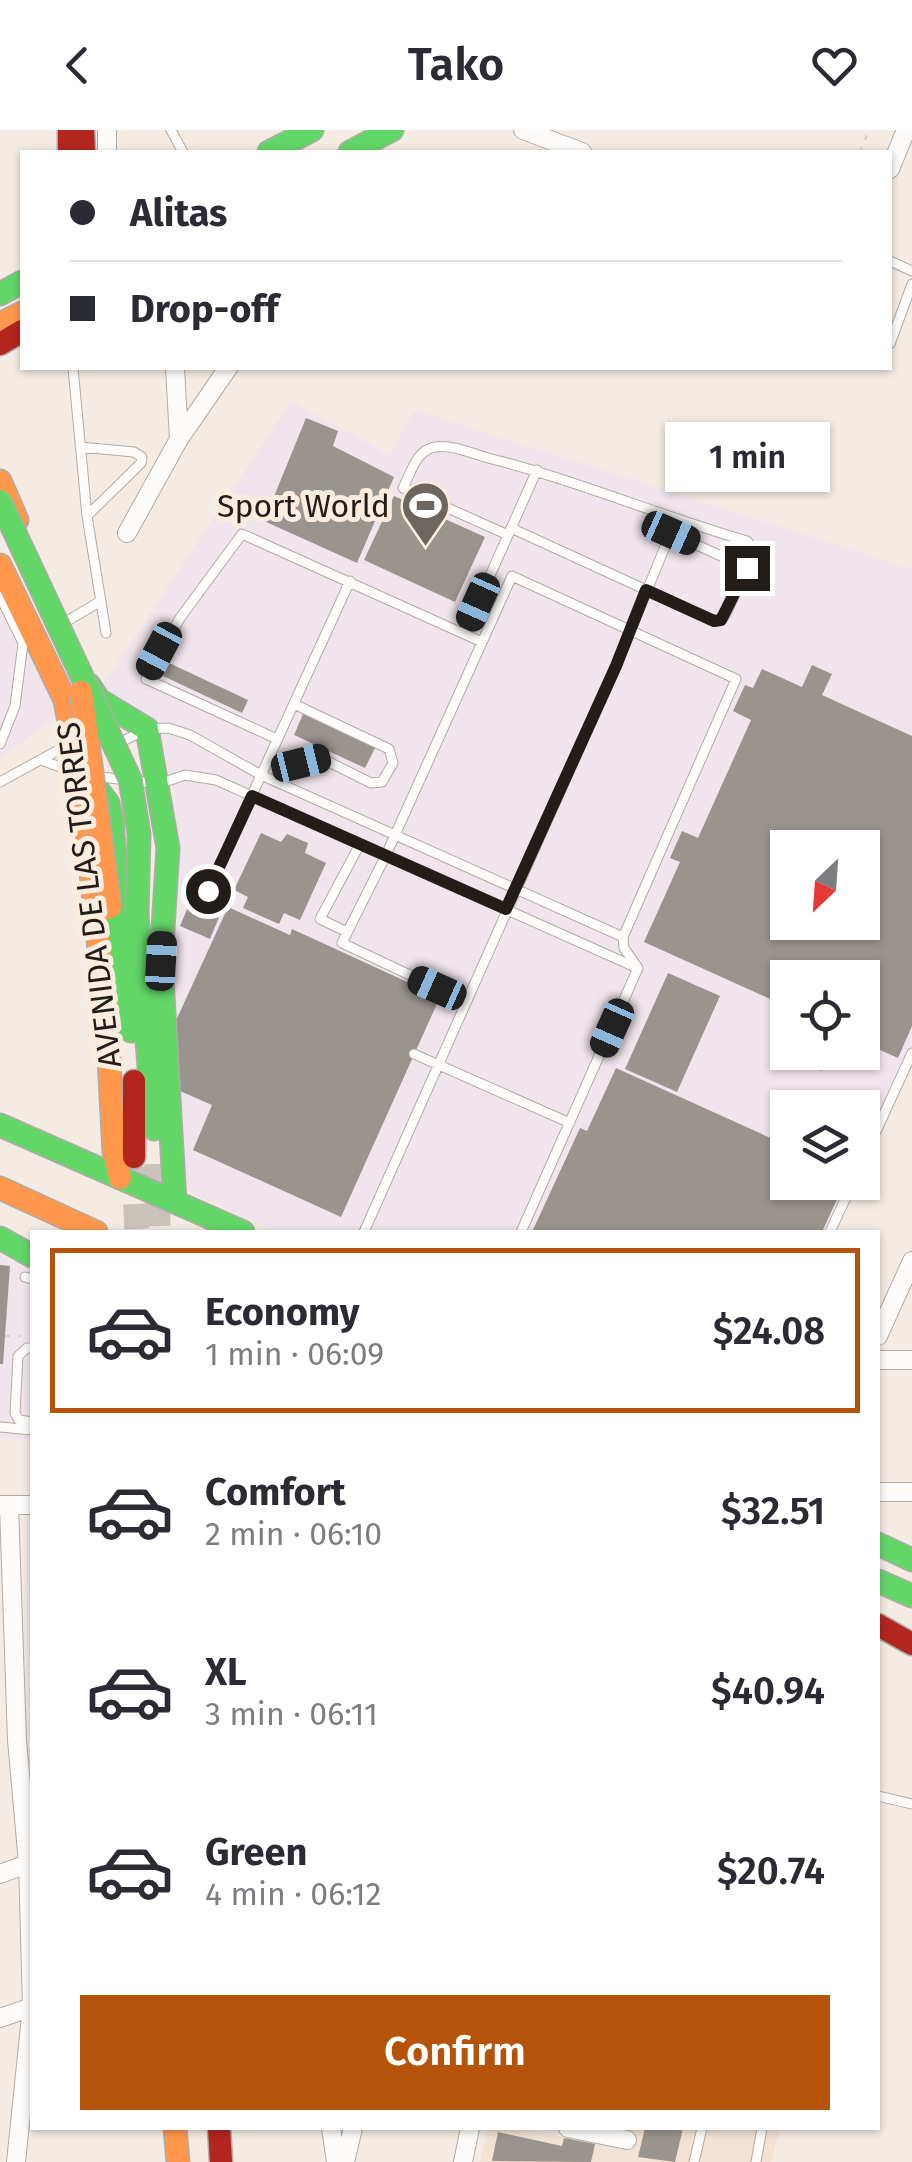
<!DOCTYPE html>
<html lang="en">
<head>
<meta charset="utf-8">
<style>
  body { margin:0; font-family:"Fira Sans",sans-serif; background:#f2f2f3; color:#2b2b33; height:100vh; display:flex; flex-direction:column; font-size:38px; white-space:nowrap }
  * { box-sizing:border-box; margin:0 }
  p { font-size:32px; color:#7c7c81 }
  .icon { flex:none; width:55px; height:55px; fill:none; stroke:currentColor; stroke-width:2; stroke-linecap:round; stroke-linejoin:round }
  .map { position:relative; flex:1; overflow:hidden }
  .side { position:absolute; left:30px; top:1100px; width:850px; height:900px; display:flex; flex-direction:column; background:#fff; border-radius:0px; box-shadow:0 2px 8px #0004 }
  .side>* { flex:none }
  .banner { position:absolute; left:20px; top:20px; width:872px; height:220px; border-radius:0px; box-shadow:0 2px 8px #0004; display:grid; align-content:center; height:220px; padding:0 50px; background:#fff }
  .needle { width:65px; rotate:205deg }
  .fabs { position:absolute; left:770px; top:700px; display:grid; gap:20px }
  .fabs a { display:grid; place-items:center; width:110px; height:110px; border-radius:0px; background:#fff; box-shadow:0 2px 8px #0004; font-size:50px }
  .end { position:absolute; width:45px; height:45px; margin:-22px; border:12px solid #231d19; background:#fff; box-shadow:0 0 0 5px #fff }
  .from { border-radius:50% }
  .bubble { position:absolute; height:70px; border-radius:0px; background:#fff; box-shadow:0 2px 8px #0004; font-size:32px; font-weight:600; line-height:70px; text-align:center }
  .car { position:absolute; width:30px; height:60px; margin:-30px -15px; border-radius:12px; box-shadow:0 0 8px 2px #0007; background:linear-gradient(#222 24%,#8ab4d8 0 40%,#222 0 76%,#8ab4d8 0 86%,#222 0) }
  .banner b { display:flex; align-items:center; gap:35px; height:95px; font-size:38px }
  .banner b+b { border-top:2px solid #e1e1e2 }
  .banner i { width:25px; height:25px; background:#2b2b33 }
  ul { padding:18px 0 0; list-style:none }
  li { display:flex; align-items:center; gap:30px; height:165px; margin:0 20px 15px; padding:0 30px; border:5px solid transparent; border-radius:0px }
  li div { flex:1 }
  li b { display:block; font-size:38px }
  li em { font-style:normal; font-weight:600 }
  li.active { border-color:#b45309 }
  li>.icon { width:90px; height:90px; stroke-width:1.5 }
  .button { display:flex; gap:20px; margin-top:auto; padding:20px 50px }
  .button a { flex:1; height:115px; border-radius:0px; background:#b45309; color:#fff; font-size:40px; font-weight:600; line-height:115px; text-align:center }
  header { display:flex; justify-content:space-between; align-items:center; height:130px; padding:0 50px; background:#fff; font-size:45px; font-weight:600 }
  .map>svg:first-child { display:block }
</style>
</head>
<body>
<header><svg class="icon" aria-label="back" viewBox="0 0 24 24"><path d="M15 5l-7 7 7 7"/></svg>Tako<svg class="icon" aria-label="heart" viewBox="0 0 24 24"><path d="M12 20l-8-8c-3-5 5-10 8-4 3-6 11-1 8 4z"/></svg></header>
<div class="map">
<svg width="912" height="2032" viewBox="0 0 912 2032">
  <rect width="100%" height="100%" fill="#f4ece4"/>
  <path fill="#f0e5ec" fill-rule="evenodd" d="M291 271 389 325 415 280 912 439V928L863 1039 862 978H788V1052L856 1053 834 1102H277L180 1058 170 890 174 659 155 589 100 559ZM788 718H862V792H788ZM788 848H862V922H788Z
    M0 438 65 570 57 586 0 629Z
    M0 1125 32 1141V1311L0 1308Z"/>
  <path fill="#f1e2d4" d="M488 1998H518L627 2020 633 1998H780L771 2032H480Z"/>
  <path fill="#9a948e" fill-rule="evenodd" d="M306 288 338 301 333 316 394 347 357 433 264 391Z
    M394 366 485 407 455 472 364 430Z
    M169 533 248 570 242 583 163 546Z
    M812 535 832 544 822 565 912 606V896L898 928 862 912V848H788V877L644 812 680 732 670 728 682 701 698 708 751 590 733 581 745 555 753 558 762 539 802 557ZM788 718H862V792H788Z
    M303 584 375 618 365 638 294 605Z
    M261 703 281 712 287 704 308 713 305 723 326 733 300 790 284 783 279 794 243 778 248 767 234 760Z
    M190 772 220 785 210 809 180 796Z
    M228 777 290 805 292 799 440 867 341 1087 193 1020 212 975 180 961 173 897Z
    M668 843 720 866 677 962 625 939Z
    M796 922H831L822 941 793 928Z
    M616 938 788 1016V1052H845L822 1102H532L580 998 587 1001Z
    M0 1135 10 1136 3 1234H0Z
    M645 1998H683L675 2032 638 2027Z
    M498 2002 562 2016 564 2008 595 2014 591 2032 492 2031Z"/>
  <g fill="none" stroke-linecap="round" stroke-linejoin="round">
    <path stroke="#cac3bb" stroke-width="25" stroke-dasharray="25 12" stroke-linecap="butt" d="M157 1034 158 1102
      M134 1037 137 1102"/>
    <defs>
      <path id="lane" d="M171 0 183 22
        M890 131 912 141
        M890 214 912 154
        M73 238 87 386 106 503
        M80 317 134 322 142 327 141 333 87 386
        M671 403 747 438
        M508 405 403 358C411 343 416 320 435 317 452 314 473 324 488 328 576 350 660 386 747 411L754 420 726 484 721 490 714 491 511 398
        M0 466 23 513 15 576 0 614
        M62 494 101 471
        M464 504 537 340
        M294 574 389 619 393 633 382 652 371 653 321 628 301 633
        M277 609 146 549 180 488 242 404 482 512
        M115 615 147 599 168 598 190 605 261 645 623 807 624 818 638 838 521 1102
        M41 630 74 642
        M94 646 159 654 185 645 216 650 635 837
        M0 652 71 613
        M208 761 350 451
        M347 802 320 789 360 714
        M465 871 342 813 386 725 512 446 736 549 623 807
        M414 924 570 993
        M862 1032 912 923
        M364 1102 616 536 676 390
        M830 1102 853 1052
        M25 1147 32 1149
        M32 1218H27L18 1226 15 1283 19 1290 32 1292
        M0 1297 32 1300
        M878 1666 912 1674
        M694 2032 702 1998
        M756 2032 762 1998"/>
      <path id="street" d="M107 0V22
        M523 0 582 22
        M890 39 906 0
        M175 238 179 309
        M127 403 179 309 228 238
        M878 1206 912 1131
        M878 1230H912
        M878 1362H912
        M0 1375H32
        M9 1376 17 1610 28 1733 32 1877 16 2032
        M0 1744 32 1732
        M0 1888 32 1877
        M331 1998 336 2032
        M568 1998 627 2010
        M345 2032 353 1998
        M463 2032 470 1998"/>
      <path id="fast" d="M269 22 312 0
        M350 22 392 0
        M0 164 22 152
        M89 555 99 570 147 599 168 718 161 831 175 1072
        M95 656 108 673 112 690 123 862 131 901
        M137 785 154 999
        M0 995 243 1102
        M0 1108 32 1126
        M878 1414 912 1430
        M878 1451 912 1466"/>
      <path id="slow" d="M0 194 22 183
        M0 351 17 390
        M0 435 65 570 85 682 108 909 114 1022 120 1048
        M0 1058 96 1102
        M175 1998 178 2032"/>
      <path id="jam" d="M69 0V22
        M83 0 84 22
        M0 214 22 201
        M134 951V1027
        M878 1495 912 1514
        M219 1998 221 2032"/>
    </defs>
    <use href="#lane" stroke="#b1aba5" stroke-width="11"/>
    <use href="#street" stroke="#b1aba5" stroke-width="20"/>
    <use href="#fast" stroke="#b1aba5" stroke-width="25"/>
    <use href="#slow" stroke="#b1aba5" stroke-width="25"/>
    <use href="#jam" stroke="#b1aba5" stroke-width="25"/>
    <path stroke="#d6d3d1" stroke-width="2.5" stroke-dasharray="5 8" stroke-linecap="butt" d="M860 22 869 0
      M5 1206H21"/>
    <use href="#lane" stroke="#fdfcfb" stroke-width="9"/>
    <use href="#street" stroke="#fdfcfb" stroke-width="18"/>
    <use href="#fast" stroke="#63d668" stroke-width="22"/>
    <use href="#slow" stroke="#ff974d" stroke-width="22"/>
    <use href="#jam" stroke="#b3261e" stroke-width="22"/>
    <defs>
      <path id="fast-bridge" d="M0 371 130 649 139 704 137 785"/>
      <path id="slow-bridge" d="M81 562 110 777"/>
    </defs>
    <use href="#fast-bridge" stroke="#b1aba5" stroke-width="25" stroke-linecap="butt"/>
    <use href="#slow-bridge" stroke="#b1aba5" stroke-width="25" stroke-linecap="butt"/>
    <use href="#fast-bridge" stroke="#63d668" stroke-width="22"/>
    <use href="#slow-bridge" stroke="#ff974d" stroke-width="22"/>
  </g>
  <g fill="none" stroke-linecap="round" stroke-linejoin="round">
    <path stroke="#231d19" stroke-width="12" d="M208 761 252 666 506 779 616 536 646 460 714 491 721 490 747 438"/>
  </g>
  <defs>
    <symbol id="stadium-pin" viewBox="-11 -11 22 30"><path d="M0 17L-7.5 6A9.5 9.5 0 1 1 7.5 6Z" fill="#6c6560" stroke="#faecde"/><path d="M0-5a6.5 5 0 1 0 0 10a6.5 5 0 1 0 0-10ZM-3.5-1.8h7v3.6h-7Z" fill="#fff"/></symbol>
  </defs>
  <g fill-rule="evenodd">
    <use href="#stadium-pin" x="398" y="348" width="55" height="75"/>
  </g>
  <g text-anchor="middle" dominant-baseline="central" stroke-width="10" stroke-linejoin="round" paint-order="stroke">
    <g font-size="32" fill="#231d19" stroke="#faecde" text-anchor="end">
      <text x="390" y="376">Sport World</text>
    </g>
    <g font-size="32" fill="#231d19" stroke="#faecde">
      <text transform="translate(89 765) rotate(-97)">AVENIDA DE LAS TORRES</text>
    </g>
  </g>
</svg>
<div class="fabs">
<a><svg class="needle" viewBox="-14 -14 28 28"><path d="M0-13l5 13h-10z" fill="#e53935"/><path d="M0 13l5-13h-10z" fill="#7c7c81"/></svg></a>
<a><svg class="icon" aria-label="locate" viewBox="0 0 24 24"><circle cx="12" cy="12" r="6"/><path d="M12 2v4M12 18v4M2 12h4M18 12h4"/></svg></a>
<a><svg class="icon" aria-label="layers" viewBox="0 0 24 24"><path d="M12 4l9 5-9 5-9-5zM3 14l9 5 9-5"/></svg></a>
</div>
<i class="end from" style="left:208px;top:761px"></i>
<i class="end" style="left:747px;top:438px"></i>
<div class="bubble" style="left:665px;top:292px;width:165px">1 min</div>
<i class="car" style="left:671px;top:403px;rotate:114deg"></i>
<i class="car" style="left:478px;top:472px;rotate:204deg"></i>
<i class="car" style="left:159px;top:521px;rotate:208deg"></i>
<i class="car" style="left:301px;top:633px;rotate:76deg"></i>
<i class="car" style="left:161px;top:831px;rotate:3deg"></i>
<i class="car" style="left:437px;top:858px;rotate:294deg"></i>
<i class="car" style="left:612px;top:898px;rotate:204deg"></i>
<div class="banner">
<b><i class="from"></i>Alitas</b>
<b><i></i>Drop-off</b>
</div>
<section class="side">
<ul>
<li class="active"><svg class="icon" aria-label="car" viewBox="0 0 24 24"><path d="M5 17H2v-5l4-1 3-4h7l3 4 3 1v5h-3M9 17h6M6 11h13"/><circle cx="7" cy="17" r="2"/><circle cx="17" cy="17" r="2"/></svg><div><b>Economy</b><p>1 min · 06:09</p></div><em>$24.08</em></li>
<li><svg class="icon" aria-label="car" viewBox="0 0 24 24"><path d="M5 17H2v-5l4-1 3-4h7l3 4 3 1v5h-3M9 17h6M6 11h13"/><circle cx="7" cy="17" r="2"/><circle cx="17" cy="17" r="2"/></svg><div><b>Comfort</b><p>2 min · 06:10</p></div><em>$32.51</em></li>
<li><svg class="icon" aria-label="car" viewBox="0 0 24 24"><path d="M5 17H2v-5l4-1 3-4h7l3 4 3 1v5h-3M9 17h6M6 11h13"/><circle cx="7" cy="17" r="2"/><circle cx="17" cy="17" r="2"/></svg><div><b>XL</b><p>3 min · 06:11</p></div><em>$40.94</em></li>
<li><svg class="icon" aria-label="car" viewBox="0 0 24 24"><path d="M5 17H2v-5l4-1 3-4h7l3 4 3 1v5h-3M9 17h6M6 11h13"/><circle cx="7" cy="17" r="2"/><circle cx="17" cy="17" r="2"/></svg><div><b>Green</b><p>4 min · 06:12</p></div><em>$20.74</em></li>
</ul>
<div class="button"><a>Confirm</a></div>
</section>
</div>
</body>
</html>
